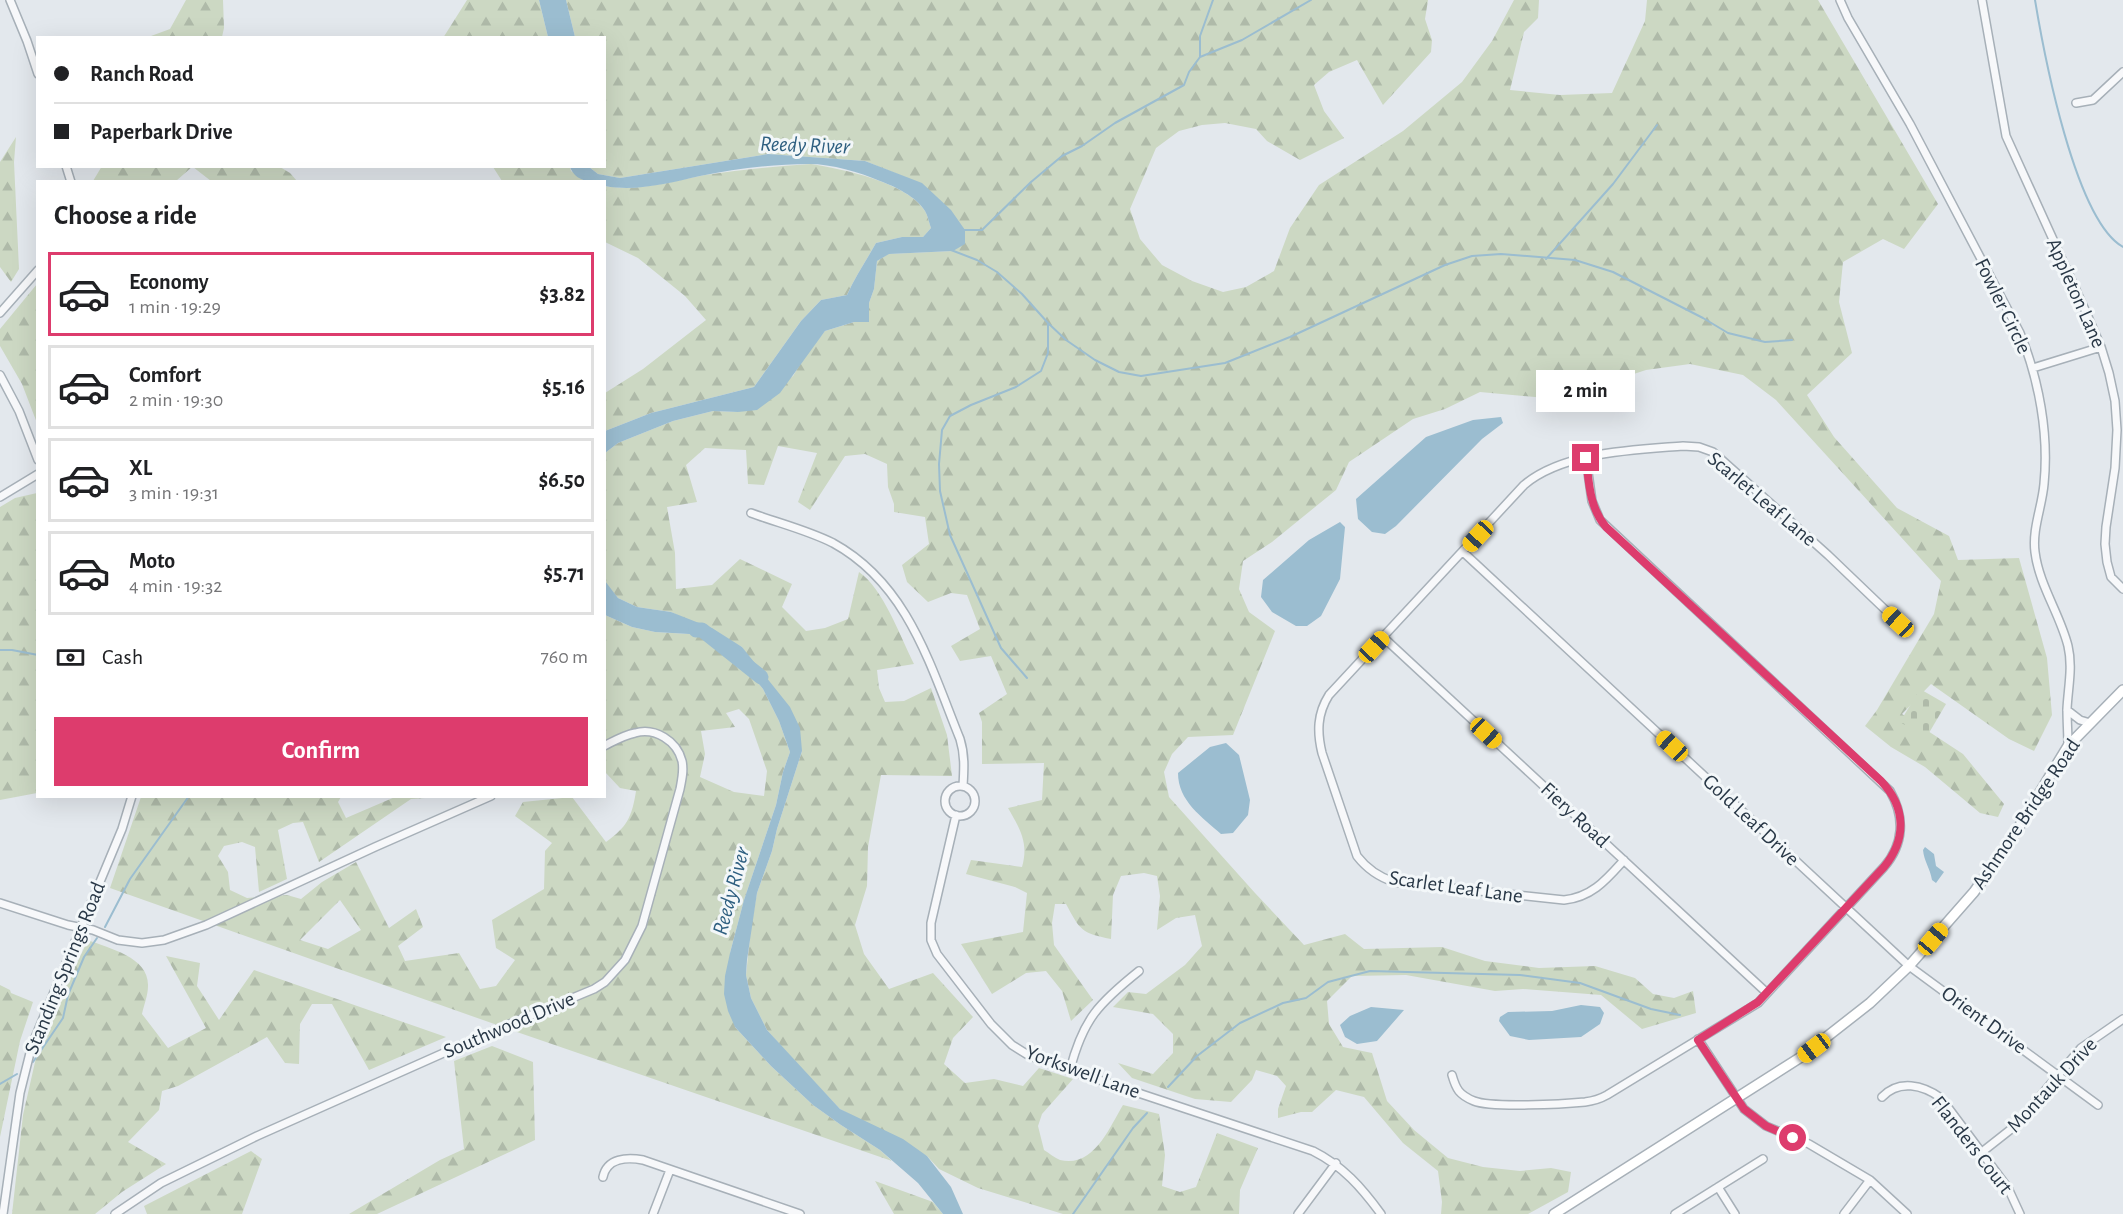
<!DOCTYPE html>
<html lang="en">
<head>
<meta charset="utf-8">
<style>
  body { margin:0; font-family:"Alegreya Sans",sans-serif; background:#f6f6f6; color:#202124; height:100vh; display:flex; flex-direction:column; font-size:22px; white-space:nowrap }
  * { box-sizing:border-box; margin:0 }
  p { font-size:20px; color:#757577 }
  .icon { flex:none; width:33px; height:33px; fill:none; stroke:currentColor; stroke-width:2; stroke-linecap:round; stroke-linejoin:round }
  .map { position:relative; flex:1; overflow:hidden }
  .details { position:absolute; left:36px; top:180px; width:570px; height:618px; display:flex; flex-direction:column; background:#fff; border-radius:0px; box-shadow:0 6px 24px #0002 }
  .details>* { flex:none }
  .banner { position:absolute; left:36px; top:36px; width:570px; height:132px; border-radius:0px; box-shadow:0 6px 24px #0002; display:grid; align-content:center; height:132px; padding:0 18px; background:#fff }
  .end { position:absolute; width:27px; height:27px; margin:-14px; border:8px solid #dd3c6d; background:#fff; box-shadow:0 0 0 3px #fff }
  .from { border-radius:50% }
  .bubble { position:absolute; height:42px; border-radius:0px; background:#fff; box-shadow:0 6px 24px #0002; font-size:20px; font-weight:700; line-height:42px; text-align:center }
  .car { position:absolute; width:18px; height:36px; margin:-18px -9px; border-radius:8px; box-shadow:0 0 4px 2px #0007; background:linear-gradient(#f5c518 24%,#345 0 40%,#f5c518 0 76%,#345 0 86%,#f5c518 0) }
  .banner b { display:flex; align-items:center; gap:21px; height:57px; font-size:22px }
  .banner b+b { border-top:2px solid #e0e0e0 }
  .banner i { width:15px; height:15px; background:#202124 }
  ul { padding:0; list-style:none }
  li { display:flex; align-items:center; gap:18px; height:84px; margin:0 12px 9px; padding:0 6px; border:3px solid #e0e0e0; border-radius:0px }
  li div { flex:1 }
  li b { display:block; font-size:22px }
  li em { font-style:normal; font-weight:700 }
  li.selected { border-color:#dd3c6d }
  li>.icon { width:54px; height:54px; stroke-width:1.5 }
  h2 { padding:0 18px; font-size:27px; line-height:72px }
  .pay { display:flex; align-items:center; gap:15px; height:66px; padding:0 18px; font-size:22px }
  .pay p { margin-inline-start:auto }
  .action { display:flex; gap:12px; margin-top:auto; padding:12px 18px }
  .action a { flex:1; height:69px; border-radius:0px; background:#dd3c6d; color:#fff; font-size:24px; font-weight:700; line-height:69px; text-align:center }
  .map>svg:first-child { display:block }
</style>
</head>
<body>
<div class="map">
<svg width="2123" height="1214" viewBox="0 0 2123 1214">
  <defs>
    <pattern id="forest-firs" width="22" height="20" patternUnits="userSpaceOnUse" patternTransform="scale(1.5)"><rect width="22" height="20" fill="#ccd8c3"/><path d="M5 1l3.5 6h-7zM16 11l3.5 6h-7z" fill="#afbaa9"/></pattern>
    <pattern id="cemetery-stones" width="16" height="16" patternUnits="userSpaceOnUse" patternTransform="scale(1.5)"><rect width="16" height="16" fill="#ccd8c3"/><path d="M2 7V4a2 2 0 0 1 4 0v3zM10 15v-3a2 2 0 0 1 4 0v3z" fill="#afbaa9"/></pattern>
  </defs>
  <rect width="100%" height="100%" fill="#e3e8ed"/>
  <path fill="url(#forest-firs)" fill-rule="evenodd" d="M186 0H223L224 28 222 37H151V36L170 29Z
    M467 0H539L548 37 443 38Z
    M566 0H1428L1425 19 1432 40 1431 52 1383 105 1357 60 1329 72 1314 85 1324 111 1344 138 1300 160 1267 141 1256 129 1225 123 1202 125 1179 131 1156 148 1130 209 1140 239 1162 265 1192 281 1223 292 1246 287 1274 271 1290 228 1319 185 1403 131 1462 82 1492 41 1514 0H1539L1538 18 1524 32 1510 90 1560 95 1612 93 1645 21 1647 0H1818L1938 204 1904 249 1883 239 1843 262 1839 302 1852 353 1807 395 1834 437 1897 508 1949 536 1958 560 2019 558 2047 658 2052 715 2034 751 2009 739 1931 684 1902 714 1963 754 2004 804 1998 817 1980 813 1925 767 1891 747 1865 726 1877 710 1934 614 1941 581 1776 400 1743 375 1690 364 1646 370 1557 399 1480 392 1445 409 1413 419 1349 462 1336 490 1272 542 1243 561 1239 589 1249 612 1275 631 1233 735 1188 737 1172 754 1164 772 1169 797 1255 893 1304 945 1345 934 1364 949 1442 947 1485 961 1539 968 1595 966 1635 978 1653 994 1674 998 1693 991 1696 1013 1642 1029 1601 995 1523 989 1495 991 1406 975 1352 976 1327 1001 1329 1024 1343 1047 1372 1053 1387 1101 1414 1130 1448 1158 1483 1167 1520 1171 1551 1168 1571 1172 1568 1192 1528 1214H1441L1442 1202 1438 1171 1403 1143 1364 1097 1336 1090 1312 1112H1301L1278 1118V1109L1286 1086 1277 1076 1256 1070 1252 1080 1231 1102 1195 1099 1132 1078 1118 1063 1153 1074 1173 1053V1034L1153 1014 1113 1007 1128 992 1146 994 1185 965 1202 946 1195 915 1176 918 1157 930 1160 896 1157 876 1144 873 1121 876 1113 895 1111 939C1081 933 1080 930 1066 904H1055L1052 923 1054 945 1093 1000 1071 1021 1062 991 1046 971 1026 973 992 994 961 944 1023 932 1027 893 1015 887 966 874 971 860 1022 867C1029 843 1020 829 1008 808L1042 800 1044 763 982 764V722L979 713 1007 694 991 656 960 661 951 646 980 629 967 595 951 593 928 602 907 582 902 565 929 544 925 517 894 512V504L888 487 887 464 865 454 845 456 810 510 798 502 817 453 778 446 764 485 748 484 746 450 705 448 686 465 697 502 667 507 675 553 676 589 712 585 740 559 792 584 782 607 806 631 825 628 848 619 859 572C883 588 901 638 914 664L877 670 879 688 885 702 904 701 931 688 947 735 952 776 881 775 868 847 867 886 855 925 864 954 889 989 933 973 973 1017 953 1038 944 1064 965 1083 994 1079 1023 1086 1039 1068 1073 1079 1042 1114 1038 1126 1044 1150C1049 1153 1055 1158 1060 1160 1094 1168 1109 1128 1123 1105L1159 1114 1165 1155 1162 1186 1180 1192 1196 1187 1217 1133 1258 1148 1240 1190 1239 1214H1063L978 1188 939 1169 927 1156 840 1109 800 1067 767 1030 751 998 746 975 751 927 757 893 772 851 777 829 802 751 742 647 671 612 637 607 618 598 604 581 605 453 618 443 673 421 713 411 738 412 793 376 805 356 825 331 854 322H869V303L874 289 877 261 888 254 953 251 922 184 865 161 768 154 620 178 598 174 589 167 604 166V38L575 37Z
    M16 137 14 162 19 269 11 282 0 267V162Z
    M811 164C842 169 907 182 925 211 928 216 929 223 931 228L923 237H902L876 243C866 261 855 277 847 295L821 300 801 321 754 387 651 413 605 431V393L643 369 706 320 685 296 638 258 605 242V186C638 192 672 181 705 175 740 170 775 166 811 164Z
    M102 166H192V167L176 181H93Z
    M193 167H280L290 173 297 181H211Z
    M493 167H570L571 171 585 181H502Z
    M37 284V423L22 384 0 346V329Z
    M37 493V793L0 800V507L15 498Z
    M605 615 632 627 655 632 689 634 712 638 730 648 763 689 779 721 790 752 783 772 776 805 744 900 730 953 735 1027 771 1066 813 1105 841 1125 880 1150 892 1161 514 1031 110 888 141 797H341L338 802 346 818 395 797H439L411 799 319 862 303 822 293 823 278 830 287 879 259 892 255 847 242 842 224 846 218 856 228 872 230 890 247 898 287 895 301 899 322 882 356 862 389 928 416 909 423 927 398 946 405 961 459 953 480 989 496 986 515 960 496 948 492 920 544 889 545 851 552 843 515 816 523 802 572 797 606 842C627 827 632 817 636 791L620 788 605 772ZM739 709 749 719 767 771 764 796 734 792 700 777 705 754 701 731 735 727 726 713ZM340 900 361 930 328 949 300 940Z
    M88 940C110 949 149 957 148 986 148 995 144 1005 142 1014L168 1048 206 1028 166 956 200 963 197 986 219 1020 254 970 446 1037 369 1070 332 1004H312L300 1024 299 1064 285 1063 267 1037 178 1086 162 1091 159 1110 128 1142 166 1164 122 1192 95 1214H12L23 1115 40 1040Z
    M0 985 10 990 11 993 33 1002 20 1041 0 1137Z
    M492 1046 533 1062 535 1140 377 1214H349L440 1160 464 1149 454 1061Z
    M251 1151 262 1159 242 1214H147L144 1206Z
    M875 1181 933 1202 943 1214H894Z"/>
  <path fill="url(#cemetery-stones)" d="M1920 689 1946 704 1926 738 1900 722Z"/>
  <path fill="#9bbdd0" d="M539 0H566L575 37H548Z
    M768 154 865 161 922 183 951 210 965 230V244L953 251 889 254 877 261 874 289 869 303V322H854L825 331 780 393 757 410 738 412 713 411 673 421 618 443 605 453V431L651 413 754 387 801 321 821 300 847 295C855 277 866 261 876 243L902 237H923L931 228C929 223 928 216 925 211 917 197 894 186 880 181 859 172 832 164 809 164 773 164 735 169 700 176 669 183 636 192 605 186L604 182C590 182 576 182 570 167H589L598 174 620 178Z
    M1501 417 1503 423 1482 439 1396 526 1385 534 1372 532 1358 519 1356 499 1426 437 1473 420Z
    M1340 522 1345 527 1340 579 1321 616 1307 626H1296L1272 612 1261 597 1263 580 1309 540Z
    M605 581 618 598 637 607 671 612 699 623 712 628 742 647 790 707 800 728 802 751 777 829 772 851 757 893 747 960 746 975 751 998 767 1030 840 1109 903 1139 927 1156 951 1187 963 1214H943L918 1183 880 1150 841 1125 813 1105 771 1066 735 1027 728 1011 724 994 725 976 730 953 744 900 776 805 783 772 790 752 779 721 763 689 730 648 712 638 689 634 655 632 632 627 605 615Z
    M1226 743 1239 755 1250 800 1248 815 1233 833 1221 834C1202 817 1178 801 1178 773L1210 747Z
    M1925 847 1934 854 1936 866 1944 872 1936 883 1932 880C1930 868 1924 861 1923 850Z
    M1581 1005 1600 1007 1604 1013 1600 1024 1581 1037 1529 1040 1510 1036 1499 1021 1500 1017 1508 1012 1552 1011Z
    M1371 1007 1404 1010 1377 1041 1357 1044 1345 1037 1340 1025 1350 1016Z"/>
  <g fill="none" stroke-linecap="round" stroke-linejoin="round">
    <path stroke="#9bbdd0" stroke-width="2" d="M2035 0C2044 54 2075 220 2123 247
      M1200 57V36L1213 0
      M961 230H982L1031 182 1062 156 1082 146 1115 123 1184 85 1189 72 1200 57 1242 40 1311 0
      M951 250 977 260 997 272 1022 294 1048 323 1066 340 1095 360 1119 372 1141 376 1225 363 1290 337 1445 265 1472 256 1501 254 1575 260 1613 272 1703 318 1728 333 1765 342 1792 340
      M1546 259 1613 184 1657 125
      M0 650H12L38 655
      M1027 678 1001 648 950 535 940 491 939 464 942 430 950 416 971 405 1016 387 1041 371 1048 353V323
      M105 927 130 879 189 796
      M33 1062 63 1018 68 995 84 957 97 938
      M0 1084 17 1074
      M1168 1087 1197 1056 1240 1023 1283 1003 1306 998 1328 982 1370 971 1520 975 1580 983 1651 1009 1680 1015
      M1073 1214 1133 1128 1147 1113"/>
    <path stroke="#9bbdd0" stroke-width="15" d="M696 630H702L761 677"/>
    <defs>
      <path id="minor" d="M10 0 27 41 38 74
        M1840 0 1848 18 1910 124 2020 333C2039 380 2049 434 2044 484 2042 507 2032 529 2035 552 2039 585 2060 614 2068 646 2073 667 2068 688 2067 709 2067 721 2068 734 2068 746
        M1982 0 2006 136 2086 312 2101 347 2109 373 2115 401 2117 430 2115 468 2106 527 2105 544 2107 562 2111 577 2123 589
        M2076 103 2093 100 2123 72
        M66 166 71 182
        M0 313 38 270
        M2033 368 2101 347
        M0 375 19 411 38 460
        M0 497 38 474
        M751 513C778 523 807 530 833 543 908 584 930 665 960 739 965 755 964 769 963 786
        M1463 552 1909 966 2098 1105
        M1383 637 1767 993
        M2067 710 2080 720 2090 723
        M945 801a15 15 0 1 1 30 0a15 15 0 1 1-30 0Z
        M956 815 931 923V940L937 954 991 1024 1012 1045 1028 1055 1045 1062 1313 1151C1343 1166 1362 1188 1381 1214
        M1624 860C1606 880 1592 897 1564 900L1394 882C1379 877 1367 869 1357 856L1322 753C1317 732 1317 714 1329 695L1524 485C1563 452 1633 450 1683 446L1699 447 1713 452 1828 555 1898 622
        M0 903 68 925 93 930 118 940 142 943 164 940 206 925 375 847 491 796
        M1698 1039 1744 1109 1766 1126 1809 1144 1870 1180 1907 1214
        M1070 1070C1083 1019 1099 1003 1139 971
        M1452 1075C1456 1089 1459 1095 1474 1101 1491 1108 1564 1104 1585 1102 1593 1101 1600 1099 1607 1095L1758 1003 1884 867C1904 844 1905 817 1890 791L1600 520 1592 501 1586 458
        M1882 1097C1899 1079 1923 1085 1941 1098L2008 1188 2020 1214
        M1982 1152 2015 1126 2081 1048 2123 1019
        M603 1177C607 1158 627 1157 643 1160L800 1214
        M1718 1187 1735 1214
        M3 1214 20 1093 32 1045 122 829 132 796
        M115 1214 161 1183 257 1136 493 1031 594 989 605 982 625 960 642 926 680 789C682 779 684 770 682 761 677 741 655 727 635 733 624 735 614 741 604 746
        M653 1214 670 1170
        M1298 1214 1336 1163
        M1675 1214 1763 1159
        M1844 1214 1870 1180"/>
      <path id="secondary" d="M1554 1214 1801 1057 1870 1003 1909 966 1974 892 2016 832 2068 746 2123 690"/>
    </defs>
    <use href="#minor" stroke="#a7b0b8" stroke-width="10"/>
    <use href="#secondary" stroke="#a7b0b8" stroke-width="12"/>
    <use href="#minor" stroke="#f7f8fa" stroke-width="7"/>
    <use href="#secondary" stroke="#fff" stroke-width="9"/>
  </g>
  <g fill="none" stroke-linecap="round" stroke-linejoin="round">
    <path stroke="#dd3c6d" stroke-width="8" d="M1586 458C1589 482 1589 507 1606 527L1881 781C1906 807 1907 839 1884 867L1758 1002 1698 1040 1744 1109 1766 1126 1793 1138"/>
  </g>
  <g text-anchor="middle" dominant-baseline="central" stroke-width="6" stroke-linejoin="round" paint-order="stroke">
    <g font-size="21" fill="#293847" stroke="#f3f7f9">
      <text transform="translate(2076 293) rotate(66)">Appleton Lane</text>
      <text transform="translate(2003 306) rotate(64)">Fowler Circle</text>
      <text transform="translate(1762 499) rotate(40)">Scarlet Leaf Lane</text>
      <text transform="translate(2026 814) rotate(-56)">Ashmore Bridge Road</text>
      <text transform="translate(1575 815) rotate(43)">Fiery Road</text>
      <text transform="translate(1751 820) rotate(43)">Gold Leaf Drive</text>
      <text transform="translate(1456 887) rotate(8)">Scarlet Leaf Lane</text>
      <text transform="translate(65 968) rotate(-68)">Standing Springs Road</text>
      <text transform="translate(1984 1020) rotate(36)">Orient Drive</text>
      <text transform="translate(509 1025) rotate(-23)">Southwood Drive</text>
      <text transform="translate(1083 1072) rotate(20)">Yorkswell Lane</text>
      <text transform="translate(2052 1085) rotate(-47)">Montauk Drive</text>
      <text transform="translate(1972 1145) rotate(52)">Flanders Court</text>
    </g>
    <g font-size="22" font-style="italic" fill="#2e5f80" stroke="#f3f7f9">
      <text transform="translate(805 145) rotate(2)">Reedy River</text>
      <text transform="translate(731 891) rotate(-75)">Reedy River</text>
    </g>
  </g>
</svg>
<i class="end from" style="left:1793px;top:1138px"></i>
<i class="end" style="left:1586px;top:458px"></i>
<div class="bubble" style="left:1536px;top:370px;width:99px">2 min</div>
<i class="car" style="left:1478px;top:536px;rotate:223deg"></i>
<i class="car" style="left:1898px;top:622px;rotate:313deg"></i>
<i class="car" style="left:1374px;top:647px;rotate:43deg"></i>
<i class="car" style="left:1486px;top:733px;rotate:133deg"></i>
<i class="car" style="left:1672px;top:746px;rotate:313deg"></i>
<i class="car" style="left:1933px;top:939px;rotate:40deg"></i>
<i class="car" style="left:1814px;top:1048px;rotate:233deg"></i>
<div class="banner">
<b><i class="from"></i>Ranch Road</b>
<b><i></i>Paperbark Drive</b>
</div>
<section class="details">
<h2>Choose a ride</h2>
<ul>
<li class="selected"><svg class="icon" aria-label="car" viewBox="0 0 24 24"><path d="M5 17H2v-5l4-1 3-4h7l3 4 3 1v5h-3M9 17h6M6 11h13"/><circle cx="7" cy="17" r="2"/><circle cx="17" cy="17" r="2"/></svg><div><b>Economy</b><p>1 min · 19:29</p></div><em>$3.82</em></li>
<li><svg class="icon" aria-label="car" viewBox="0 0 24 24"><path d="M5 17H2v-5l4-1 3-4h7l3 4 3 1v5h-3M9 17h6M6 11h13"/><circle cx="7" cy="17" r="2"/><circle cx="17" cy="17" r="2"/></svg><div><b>Comfort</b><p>2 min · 19:30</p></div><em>$5.16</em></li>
<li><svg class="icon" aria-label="car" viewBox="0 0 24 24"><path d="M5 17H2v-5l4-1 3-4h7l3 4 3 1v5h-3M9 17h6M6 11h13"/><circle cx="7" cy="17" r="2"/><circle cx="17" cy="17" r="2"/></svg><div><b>XL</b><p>3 min · 19:31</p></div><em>$6.50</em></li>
<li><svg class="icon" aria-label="car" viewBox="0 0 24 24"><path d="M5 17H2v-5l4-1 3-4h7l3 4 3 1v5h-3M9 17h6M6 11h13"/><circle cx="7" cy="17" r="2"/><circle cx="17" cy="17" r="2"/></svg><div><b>Moto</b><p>4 min · 19:32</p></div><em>$5.71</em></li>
</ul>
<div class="pay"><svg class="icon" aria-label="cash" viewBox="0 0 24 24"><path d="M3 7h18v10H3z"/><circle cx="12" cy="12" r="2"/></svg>Cash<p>760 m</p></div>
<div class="action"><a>Confirm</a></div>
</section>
</div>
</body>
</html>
